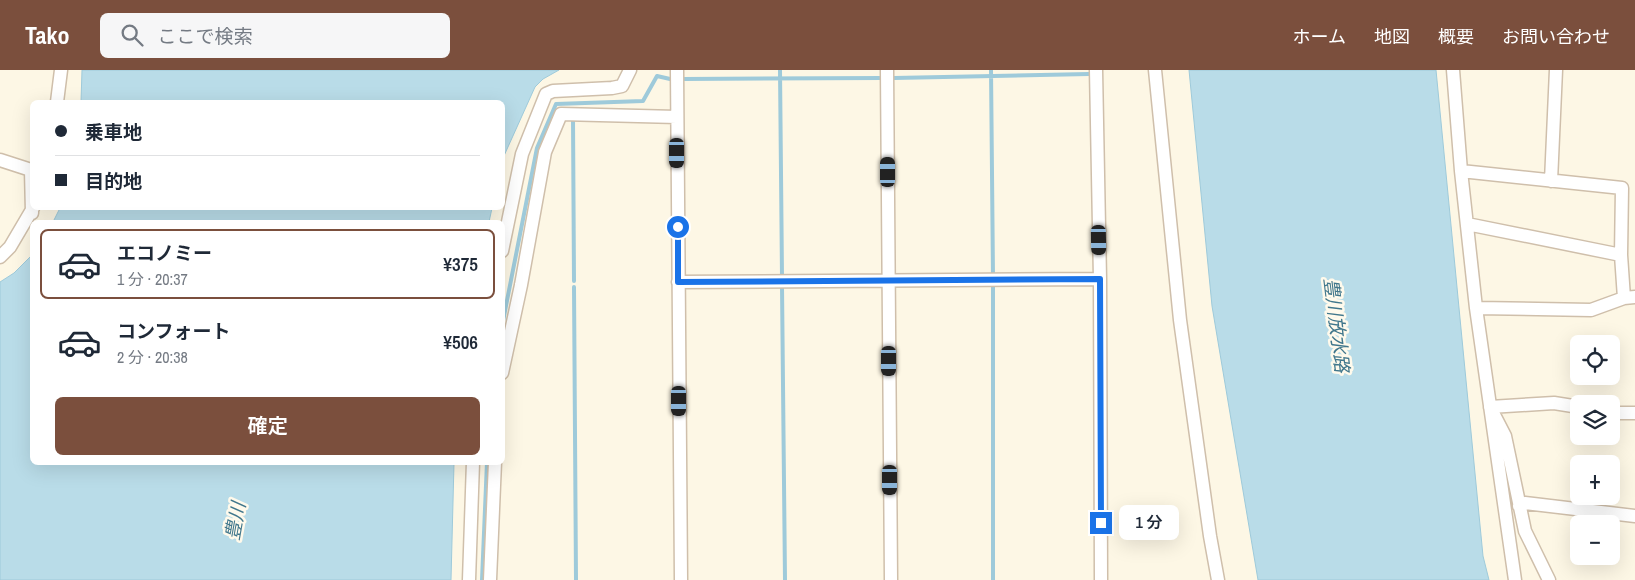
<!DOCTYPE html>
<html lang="ja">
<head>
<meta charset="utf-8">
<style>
  body { margin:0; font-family:"Archivo Narrow","Noto Sans JP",sans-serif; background:#f6f6f7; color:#1f2937; height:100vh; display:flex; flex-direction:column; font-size:19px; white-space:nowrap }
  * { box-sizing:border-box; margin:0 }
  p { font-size:16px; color:#747a83 }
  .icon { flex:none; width:28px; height:28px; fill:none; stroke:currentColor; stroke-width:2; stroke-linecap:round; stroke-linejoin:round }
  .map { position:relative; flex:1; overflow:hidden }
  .sheet { position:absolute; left:30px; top:150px; width:475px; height:245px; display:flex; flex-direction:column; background:#fff; border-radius:8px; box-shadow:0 5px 20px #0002 }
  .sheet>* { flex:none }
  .guide { position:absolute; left:30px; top:30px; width:475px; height:110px; border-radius:8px; box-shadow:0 5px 20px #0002; display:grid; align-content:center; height:110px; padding:0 25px; background:#fff }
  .tools { position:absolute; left:1570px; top:265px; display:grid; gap:10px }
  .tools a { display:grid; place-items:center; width:50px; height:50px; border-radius:8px; background:#fff; box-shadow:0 5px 20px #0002; font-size:25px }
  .end { position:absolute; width:22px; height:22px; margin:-11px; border:6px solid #1a73e8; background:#fff; box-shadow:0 0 0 2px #fff }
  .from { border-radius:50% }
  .bubble { position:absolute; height:35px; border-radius:8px; background:#fff; box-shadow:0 5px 20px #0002; font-size:16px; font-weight:600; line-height:35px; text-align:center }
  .car { position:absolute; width:15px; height:30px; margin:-15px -8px; border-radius:6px; box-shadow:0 0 4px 1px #0007; background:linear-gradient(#222 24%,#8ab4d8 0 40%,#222 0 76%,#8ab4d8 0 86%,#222 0) }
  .guide b { display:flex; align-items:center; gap:18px; height:48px; font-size:19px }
  .guide b+b { border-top:1px solid #e0e1e3 }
  .guide i { width:12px; height:12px; background:#1f2937 }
  ul { padding:9px 0 0; list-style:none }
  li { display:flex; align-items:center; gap:15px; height:70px; margin:0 10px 8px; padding:0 15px; border:2px solid transparent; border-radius:8px }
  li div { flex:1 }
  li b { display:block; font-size:19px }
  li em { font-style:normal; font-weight:600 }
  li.selected { border-color:#7b4f3d }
  li>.icon { width:45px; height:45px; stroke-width:1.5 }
  .cta { display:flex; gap:10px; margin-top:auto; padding:10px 25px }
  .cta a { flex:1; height:58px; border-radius:8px; background:#7b4f3d; color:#fff; font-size:20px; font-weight:600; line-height:58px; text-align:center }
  header { display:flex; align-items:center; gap:30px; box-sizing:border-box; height:70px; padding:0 25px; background:#7b4f3d; color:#fff }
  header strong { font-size:24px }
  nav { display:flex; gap:28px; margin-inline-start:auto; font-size:18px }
  .search { width:350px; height:45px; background:#f6f6f7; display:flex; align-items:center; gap:12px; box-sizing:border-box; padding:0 18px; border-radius:8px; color:#747a83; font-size:19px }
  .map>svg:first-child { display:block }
</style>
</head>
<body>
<header>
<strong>Tako</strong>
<div class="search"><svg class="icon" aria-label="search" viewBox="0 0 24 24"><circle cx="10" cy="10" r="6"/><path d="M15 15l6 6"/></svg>ここで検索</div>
<nav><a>ホーム</a><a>地図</a><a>概要</a><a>お問い合わせ</a></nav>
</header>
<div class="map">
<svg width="1635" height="510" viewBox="0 0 1635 510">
  <rect width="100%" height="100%" fill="#fdf7e5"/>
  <path fill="#b9dce8" stroke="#9ecada" d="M82 0H559L543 9 535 17 503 88 502 32H81Z
    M1189 0H1436L1483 486 1489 510H1258L1212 236Z
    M60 138H492L489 152H53Z
    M32 185V392L454 393 451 510H0V212L14 203Z"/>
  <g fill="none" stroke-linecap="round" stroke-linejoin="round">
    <path stroke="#9ecada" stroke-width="4" d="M780 0 782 207
      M991 0 993 206
      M894 8 1089 4
      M683 9 883 8
      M573 48 574 211
      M993 214V510
      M782 216 785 510
      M574 217 576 510
      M502 256 537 78 556 34 643 31 657 6 670 9
      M482 510 487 392"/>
    <defs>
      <path id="minor" d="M677 0 681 510
        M887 0 891 510
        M1096 0 1100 209 1101 510
        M1155 0 1180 250 1210 466 1218 510
        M1453 0 1461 101 1476 238 1515 510
        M57 32 61 0
        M0 90 31 100 32 143
        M1461 101 1622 118 1621 185 1624 228
        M1551 111 1556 0
        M1467 154 1621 185
        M502 181 522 84 546 24 553 21 612 18 622 16 630 0
        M0 187 10 177 33 138
        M678 212 1100 209
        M1476 238 1591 240 1624 228 1635 227
        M502 303 521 215 545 82 561 44 677 47
        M1611 343H1635
        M1519 436 1525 433 1635 446
        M469 510 473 392
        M490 510 495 392
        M1549 510 1525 461 1505 366 1490 337 1554 333 1579 337"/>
    </defs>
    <use href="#minor" stroke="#cfbfab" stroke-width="15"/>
    <use href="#minor" stroke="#fff" stroke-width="12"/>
  </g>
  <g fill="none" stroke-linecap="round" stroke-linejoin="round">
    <path stroke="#1a73e8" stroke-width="6" d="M678 157V212L1100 209 1101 453"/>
  </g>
  <g text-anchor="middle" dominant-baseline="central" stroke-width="5" stroke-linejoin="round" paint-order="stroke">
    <g font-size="19" font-style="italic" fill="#41778c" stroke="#fffaec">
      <text transform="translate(1337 255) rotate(83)">豊川放水路</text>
      <text transform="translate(235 451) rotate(-80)">豊川</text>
    </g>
  </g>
</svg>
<div class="tools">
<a><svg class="icon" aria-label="locate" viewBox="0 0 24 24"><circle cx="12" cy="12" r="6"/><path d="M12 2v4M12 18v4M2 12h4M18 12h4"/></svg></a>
<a><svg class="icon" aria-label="layers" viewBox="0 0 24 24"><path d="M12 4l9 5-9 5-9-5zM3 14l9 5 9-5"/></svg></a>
<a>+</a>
<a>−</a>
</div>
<i class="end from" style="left:678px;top:157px"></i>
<i class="end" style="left:1101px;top:453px"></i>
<div class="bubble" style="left:1119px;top:435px;width:60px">1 分</div>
<i class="car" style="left:677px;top:83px;rotate:180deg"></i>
<i class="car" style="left:888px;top:102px;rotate:0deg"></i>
<i class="car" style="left:1099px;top:170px;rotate:179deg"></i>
<i class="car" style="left:889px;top:291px;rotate:180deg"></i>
<i class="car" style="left:679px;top:331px;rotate:180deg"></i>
<i class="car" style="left:890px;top:410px;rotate:180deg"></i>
<div class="guide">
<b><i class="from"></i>乗車地</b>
<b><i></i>目的地</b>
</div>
<section class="sheet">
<ul>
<li class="selected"><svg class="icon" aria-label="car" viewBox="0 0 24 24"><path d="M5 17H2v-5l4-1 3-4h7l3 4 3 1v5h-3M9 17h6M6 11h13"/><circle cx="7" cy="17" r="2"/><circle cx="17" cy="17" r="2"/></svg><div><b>エコノミー</b><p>1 分 · 20:37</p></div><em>¥375</em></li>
<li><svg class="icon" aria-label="car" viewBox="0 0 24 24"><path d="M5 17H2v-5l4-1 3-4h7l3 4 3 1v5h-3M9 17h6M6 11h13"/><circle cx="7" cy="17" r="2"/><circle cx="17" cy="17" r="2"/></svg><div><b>コンフォート</b><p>2 分 · 20:38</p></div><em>¥506</em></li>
</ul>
<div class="cta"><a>確定</a></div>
</section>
</div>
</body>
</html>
